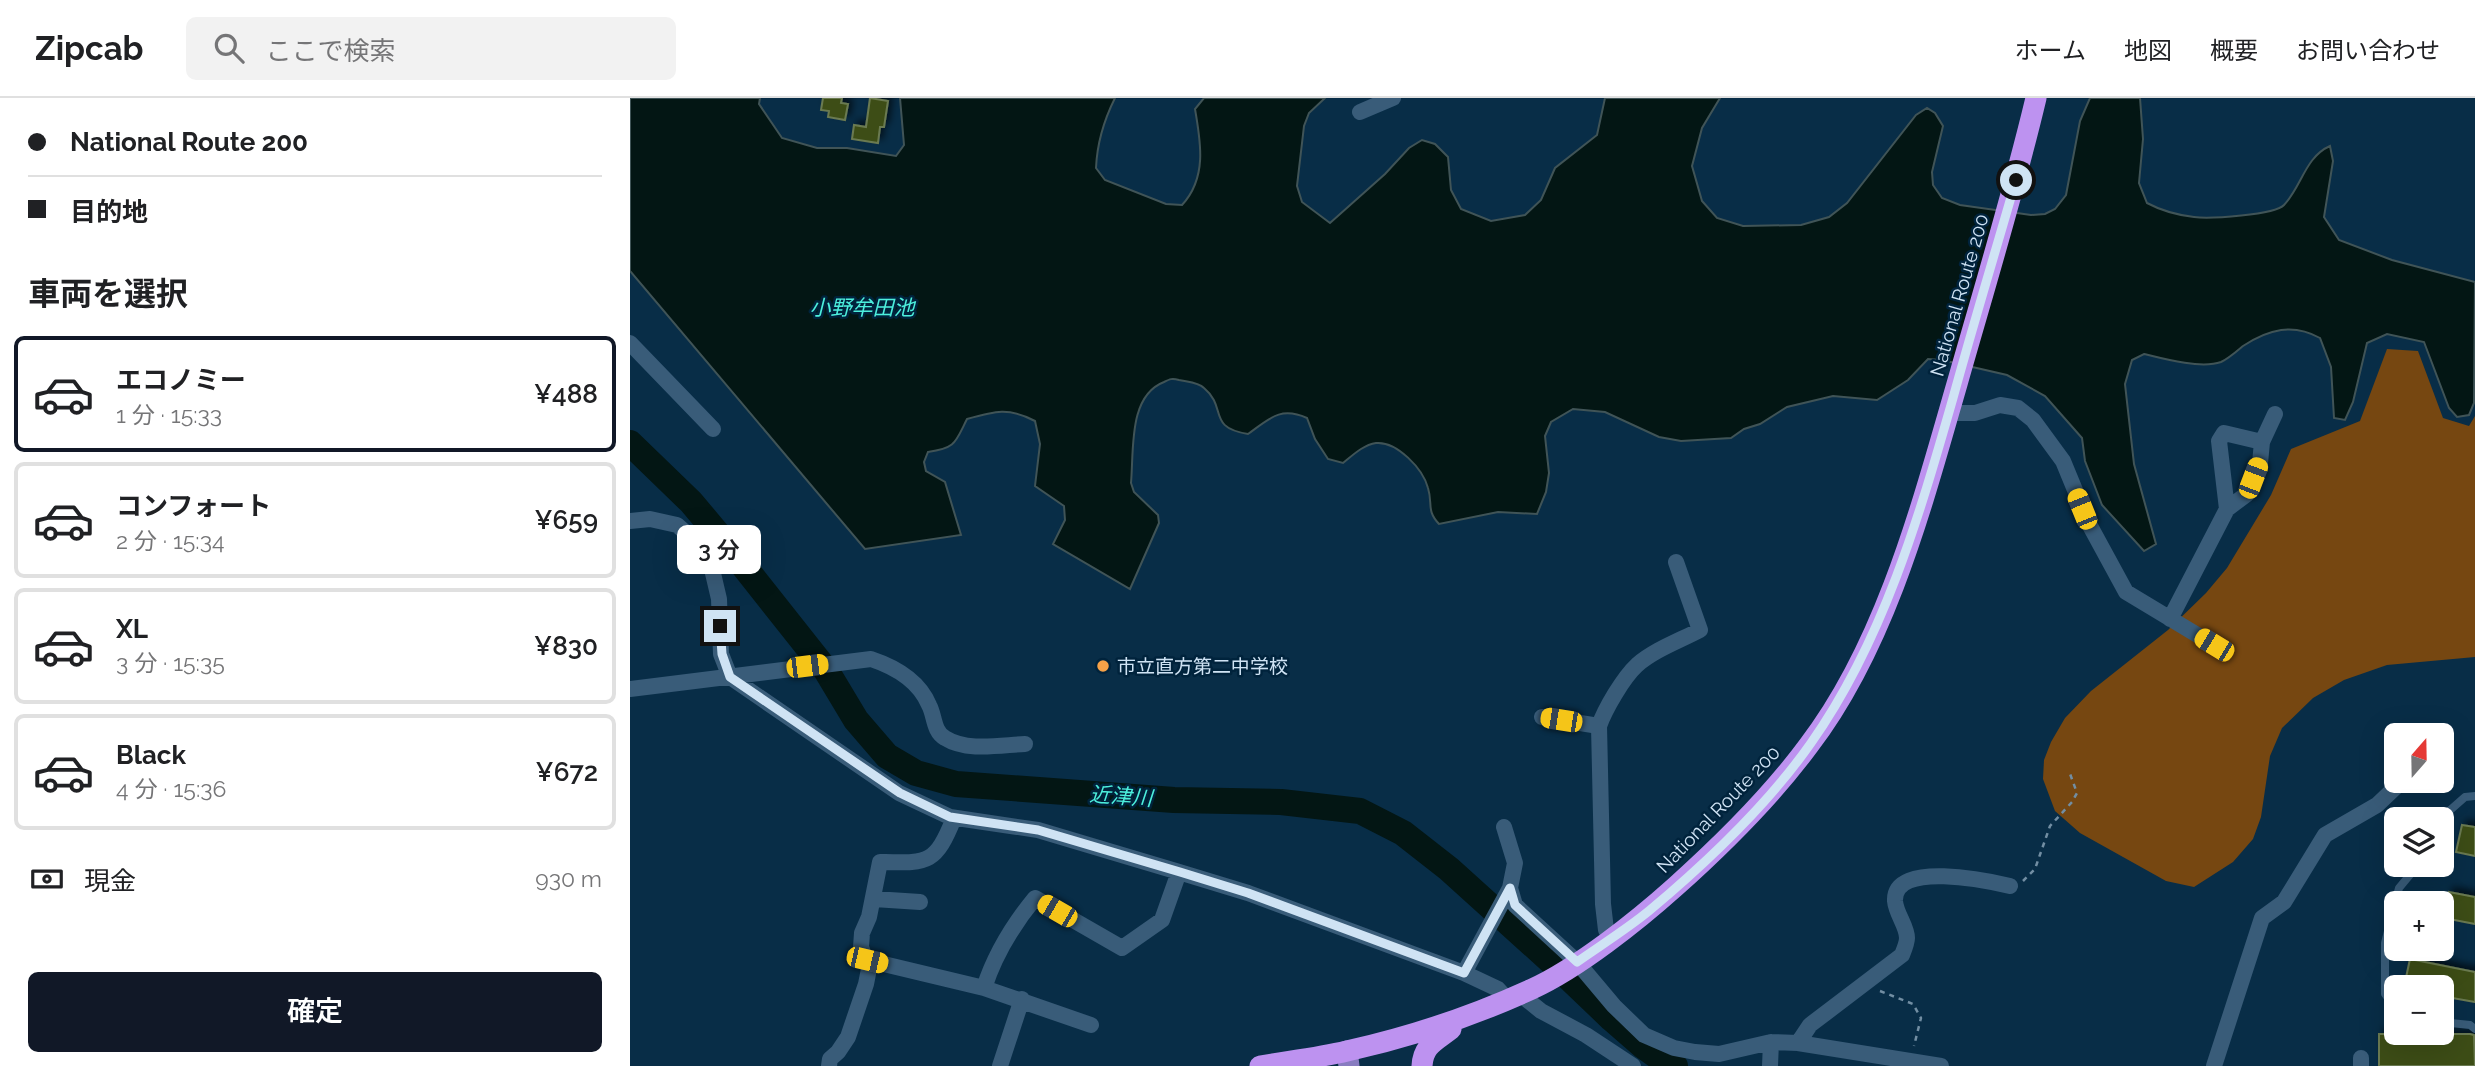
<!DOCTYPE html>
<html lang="ja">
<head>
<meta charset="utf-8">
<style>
  body { margin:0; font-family:Raleway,"Noto Sans JP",sans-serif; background:#f2f2f2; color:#202124; height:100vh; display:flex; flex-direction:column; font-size:26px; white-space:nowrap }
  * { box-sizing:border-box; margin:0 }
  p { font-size:23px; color:#757577 }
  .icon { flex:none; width:38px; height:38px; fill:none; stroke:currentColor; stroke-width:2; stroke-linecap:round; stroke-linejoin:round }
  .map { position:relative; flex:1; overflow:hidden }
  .sheet { display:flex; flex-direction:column; background:#fff; width:630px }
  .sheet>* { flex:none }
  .banner { display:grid; align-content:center; height:154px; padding:0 28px; background:#fff }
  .needle { width:46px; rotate:20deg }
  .tools { position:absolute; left:1754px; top:625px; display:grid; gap:14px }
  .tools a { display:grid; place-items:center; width:70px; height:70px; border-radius:10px; background:#fff; box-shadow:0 7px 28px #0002; font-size:35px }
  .end { position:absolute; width:32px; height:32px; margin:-16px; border:9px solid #cfe3f4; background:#111; box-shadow:0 0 0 4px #111 }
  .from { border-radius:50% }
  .bubble { position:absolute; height:49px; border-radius:10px; background:#fff; box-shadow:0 7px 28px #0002; font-size:23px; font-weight:600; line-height:49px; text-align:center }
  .car { position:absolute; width:21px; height:42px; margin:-21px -10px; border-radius:9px; box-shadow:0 0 5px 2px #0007; background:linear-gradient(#f5c518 24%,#345 0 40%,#f5c518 0 76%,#345 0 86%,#f5c518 0) }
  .banner b { display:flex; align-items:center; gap:24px; height:66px; font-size:26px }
  .banner b+b { border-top:2px solid #e0e0e0 }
  .banner i { width:18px; height:18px; background:#202124 }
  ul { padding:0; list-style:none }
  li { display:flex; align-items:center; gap:21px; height:116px; margin:0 14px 10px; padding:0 14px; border:4px solid #e0e0e0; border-radius:10px }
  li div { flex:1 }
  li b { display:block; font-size:26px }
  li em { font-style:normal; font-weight:600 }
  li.current { border-color:#111827 }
  li>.icon { width:63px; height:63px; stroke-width:1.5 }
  h2 { padding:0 28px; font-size:32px; line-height:84px }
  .pay { display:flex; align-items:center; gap:18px; height:77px; padding:0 28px; font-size:26px }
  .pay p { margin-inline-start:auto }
  .action { display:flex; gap:14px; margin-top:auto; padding:14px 28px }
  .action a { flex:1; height:80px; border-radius:10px; background:#111827; color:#fff; font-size:28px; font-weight:600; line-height:80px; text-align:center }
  header { display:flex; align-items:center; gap:42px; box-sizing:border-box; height:98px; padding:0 35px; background:#fff; border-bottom:2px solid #e0e0e0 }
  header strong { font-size:33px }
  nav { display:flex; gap:38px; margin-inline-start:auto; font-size:24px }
  .search { width:490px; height:63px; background:#f2f2f2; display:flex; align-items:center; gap:18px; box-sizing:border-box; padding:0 24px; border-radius:10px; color:#757577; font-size:26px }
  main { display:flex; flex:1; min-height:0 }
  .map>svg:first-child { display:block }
</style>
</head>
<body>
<header>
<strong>Zipcab</strong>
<div class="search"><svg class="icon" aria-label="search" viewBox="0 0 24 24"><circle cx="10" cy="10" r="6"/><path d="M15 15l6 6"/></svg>ここで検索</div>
<nav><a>ホーム</a><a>地図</a><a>概要</a><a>お問い合わせ</a></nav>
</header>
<main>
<section class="sheet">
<div class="banner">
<b><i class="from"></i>National Route 200</b>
<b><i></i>目的地</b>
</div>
<h2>車両を選択</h2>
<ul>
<li class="current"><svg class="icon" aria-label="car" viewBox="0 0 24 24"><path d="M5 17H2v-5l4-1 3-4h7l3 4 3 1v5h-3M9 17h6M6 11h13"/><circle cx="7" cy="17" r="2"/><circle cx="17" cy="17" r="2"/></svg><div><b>エコノミー</b><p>1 分 · 15:33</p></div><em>¥488</em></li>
<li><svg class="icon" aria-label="car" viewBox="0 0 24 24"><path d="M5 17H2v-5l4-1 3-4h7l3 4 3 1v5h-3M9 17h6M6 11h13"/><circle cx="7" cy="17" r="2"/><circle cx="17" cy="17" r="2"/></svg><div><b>コンフォート</b><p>2 分 · 15:34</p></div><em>¥659</em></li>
<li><svg class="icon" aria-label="car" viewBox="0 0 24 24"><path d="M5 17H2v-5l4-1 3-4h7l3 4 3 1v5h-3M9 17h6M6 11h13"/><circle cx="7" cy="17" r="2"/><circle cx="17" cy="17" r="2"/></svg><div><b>XL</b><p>3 分 · 15:35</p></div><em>¥830</em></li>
<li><svg class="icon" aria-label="car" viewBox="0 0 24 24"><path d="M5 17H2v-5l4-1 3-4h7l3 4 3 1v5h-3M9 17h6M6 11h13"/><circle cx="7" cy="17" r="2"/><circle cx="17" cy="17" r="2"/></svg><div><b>Black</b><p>4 分 · 15:36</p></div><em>¥672</em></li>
</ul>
<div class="pay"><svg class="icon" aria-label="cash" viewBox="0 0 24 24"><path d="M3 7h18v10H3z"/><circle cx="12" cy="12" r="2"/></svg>現金<p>930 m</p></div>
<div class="action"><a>確定</a></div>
</section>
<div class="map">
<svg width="1845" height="968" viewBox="0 0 1845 968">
  <defs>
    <filter id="shadow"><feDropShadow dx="4.5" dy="-4.5" stdDeviation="3.5" flood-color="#0009"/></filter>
  </defs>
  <rect width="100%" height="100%" fill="#082d47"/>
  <path fill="#764711" d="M1757 251 1788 253 1813 320 1839 328 1845 318V559L1757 567 1714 582 1683 600 1652 630 1640 658 1631 719 1623 741 1603 764 1564 789 1536 783 1450 735 1425 713 1413 681 1414 662 1421 644 1435 620 1461 593 1538 532 1576 495 1597 470 1641 397 1661 351 1730 323Z"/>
  <path fill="#031614" stroke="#405457" stroke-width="2" d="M0 0H130L129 6 152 40 187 50H217L266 58 274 47 270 0H485C474 22 467 46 466 70L475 82 536 106 552 107C577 80 571 45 565 11L574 0H695L679 15 674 28 667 88 672 104 700 125 755 76 779 50 792 42 805 46 818 59 821 92 831 111 861 123 895 117 911 102 925 70 967 37 975 0H1090L1072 30 1062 68 1072 103 1087 120 1113 128 1171 127 1199 119 1217 105 1286 17 1297 10 1305 15 1313 28 1302 74 1303 87 1312 100 1330 107 1401 117 1415 116 1425 111 1436 97 1450 23 1460 0H1510L1513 41 1509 85 1517 105C1532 113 1547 117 1564 119 1579 121 1645 117 1654 107 1672 88 1675 59 1700 48L1703 63 1694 119 1709 142 1762 162 1845 184 1844 305 1839 317 1827 319 1819 310 1794 244 1757 236 1737 245 1723 304 1715 322 1704 320 1701 269 1690 240C1663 225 1639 231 1613 248 1607 253 1598 261 1591 264 1571 271 1534 261 1514 256L1502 262 1495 286 1504 366 1526 446 1514 453 1472 407 1455 363 1452 340 1415 298 1377 277 1312 262 1298 261 1278 282 1247 302 1203 298 1157 309 1130 326 1114 331 1101 340 1051 343 1029 339 975 314 943 311 921 324 915 338 919 375 916 394 907 416 868 414 809 426C796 412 803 406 798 390 793 371 767 343 746 345 733 347 723 357 713 365L698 361 685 341 677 320C650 308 639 321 618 336 576 329 598 310 574 290 568 284 557 284 549 282 542 280 540 281 534 284 498 298 504 352 501 385L504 394 528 417 529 425 500 491 423 446 435 422 434 408 405 388 410 346 405 323C379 309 365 313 337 321 325 345 326 350 298 354L294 364 296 373 315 384 331 437 235 451 0 173Z"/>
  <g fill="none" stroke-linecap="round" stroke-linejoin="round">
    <path stroke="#031614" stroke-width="26" d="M0 345 61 404 97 447 196 572 226 622 257 658 286 675 326 686 544 702 651 704 730 713 773 735 819 771 934 875 982 921 1013 948 1037 965 1045 968"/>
  </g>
  <path fill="#3d4e15" stroke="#6b7a51" stroke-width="2" filter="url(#shadow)" d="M193 0H212L211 5 218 6 215 22 198 19 199 13 191 12Z
    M240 0 258 3 254 29H250L248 45 222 41 224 27 236 29Z
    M1832 727 1845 729V758L1826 754Z
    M1819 794 1845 799V826L1814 820Z
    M1780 861 1845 874V904L1811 898V889H1774Z
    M1749 936H1840L1844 937 1845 968H1749Z"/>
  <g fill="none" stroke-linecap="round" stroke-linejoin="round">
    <path stroke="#728ea3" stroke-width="2.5" stroke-dasharray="5 5" stroke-linecap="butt" d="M1393 783 1405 771 1420 728 1442 704 1447 695 1439 673
      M1250 893 1283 906 1291 920 1284 948"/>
    <path stroke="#395c79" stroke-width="8" d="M1810 721 1835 699 1845 698
      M1766 911 1755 896V845L1769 790 1784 772 1786 766
      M1811 924 1840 927 1845 931"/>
    <path stroke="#395c79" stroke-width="16" d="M730 14 763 0
      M0 245 83 331
      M1319 315H1345L1370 307 1388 310 1403 322 1433 363 1459 426 1496 494 1584 547
      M1597 411 1589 343 1594 335 1632 344
      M0 423 20 421 47 427 78 454 89 501 91 556 100 579 269 695 320 719 408 732 549 774 618 795 834 875 868 891 877 901
      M1540 521 1597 411 1617 396 1630 365 1632 344 1645 316
      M0 591 241 561C265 569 289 583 299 607 305 618 303 633 315 640 337 654 371 647 395 646
      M912 619 969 628
      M874 729 885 765 880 790 885 807 947 864 984 908 1014 937 1044 950 1065 954 1089 956 1141 944 1168 945 1311 968
      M244 801 290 804
      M984 838 976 832 973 806 969 628C975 611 993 580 1007 567 1024 552 1049 543 1070 532L1046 464
      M237 862 354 890
      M834 875 880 790
      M890 896 911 913 956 937 1003 968
      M461 927 354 890C365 856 382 828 405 800L492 850 532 822 549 774
      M1168 945 1180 927 1272 857C1274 852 1277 845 1277 840 1277 828 1266 816 1265 803 1263 762 1359 783 1380 788
      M1731 960V968
      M199 968 200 961 208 954 218 939 236 886 239 871 231 849 232 835 239 819 250 764C298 765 305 767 324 720
      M370 968 392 901
      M1140 968 1141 944
      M1584 968 1632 820 1654 804 1695 737 1747 707 1770 685"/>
    <path stroke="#887cc0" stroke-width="21" d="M717 953 719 968"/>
    <path stroke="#bd92f0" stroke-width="21" d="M630 968C659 963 688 960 717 953 780 939 843 918 902 891 948 870 1007 823 1045 789 1093 746 1140 700 1179 647 1256 546 1292 407 1327 286 1354 191 1383 97 1406 0
      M792 968C793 947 806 943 821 931"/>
  </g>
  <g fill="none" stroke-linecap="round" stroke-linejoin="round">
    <path stroke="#cfe3f4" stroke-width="9" d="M90 528 92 556 100 579 270 695 320 719 408 732 550 774 618 795 834 875 880 790 885 807 947 864C971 847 997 831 1020 812 1076 765 1139 705 1181 645 1253 543 1289 419 1323 300 1343 227 1365 155 1386 82"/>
  </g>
  <circle fill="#f6a248" stroke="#00233c" stroke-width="2.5" cx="473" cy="568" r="7"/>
  <g text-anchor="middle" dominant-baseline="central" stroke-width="5" stroke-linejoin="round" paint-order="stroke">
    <g font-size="19" fill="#cfe3f4" stroke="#00233c">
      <text transform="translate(1329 197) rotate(-74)">National Route 200</text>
      <text transform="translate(1088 711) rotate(-46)">National Route 200</text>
    </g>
    <g font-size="19" fill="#cfe3f4" stroke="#00233c" text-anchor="start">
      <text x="487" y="568">市立直方第二中学校</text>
    </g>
    <g font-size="21" font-style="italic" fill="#4cefdd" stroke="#00233c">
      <text x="232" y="209">小野牟田池</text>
      <text transform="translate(491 698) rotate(4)">近津川</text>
    </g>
  </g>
</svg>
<div class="tools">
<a><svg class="needle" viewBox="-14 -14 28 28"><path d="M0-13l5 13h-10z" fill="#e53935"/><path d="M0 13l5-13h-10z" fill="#757577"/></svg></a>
<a><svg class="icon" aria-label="layers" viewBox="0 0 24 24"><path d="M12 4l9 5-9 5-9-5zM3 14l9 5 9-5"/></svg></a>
<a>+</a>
<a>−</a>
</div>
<i class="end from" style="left:1386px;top:82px"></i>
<i class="end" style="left:90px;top:528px"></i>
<div class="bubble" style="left:47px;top:427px;width:84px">3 分</div>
<i class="car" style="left:1623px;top:380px;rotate:21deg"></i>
<i class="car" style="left:1452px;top:411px;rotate:338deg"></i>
<i class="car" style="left:1584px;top:547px;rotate:301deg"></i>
<i class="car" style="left:177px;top:568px;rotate:83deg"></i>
<i class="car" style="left:931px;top:622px;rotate:279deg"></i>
<i class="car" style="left:427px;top:813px;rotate:300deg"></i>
<i class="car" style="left:237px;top:862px;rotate:103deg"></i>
</div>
</main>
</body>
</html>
